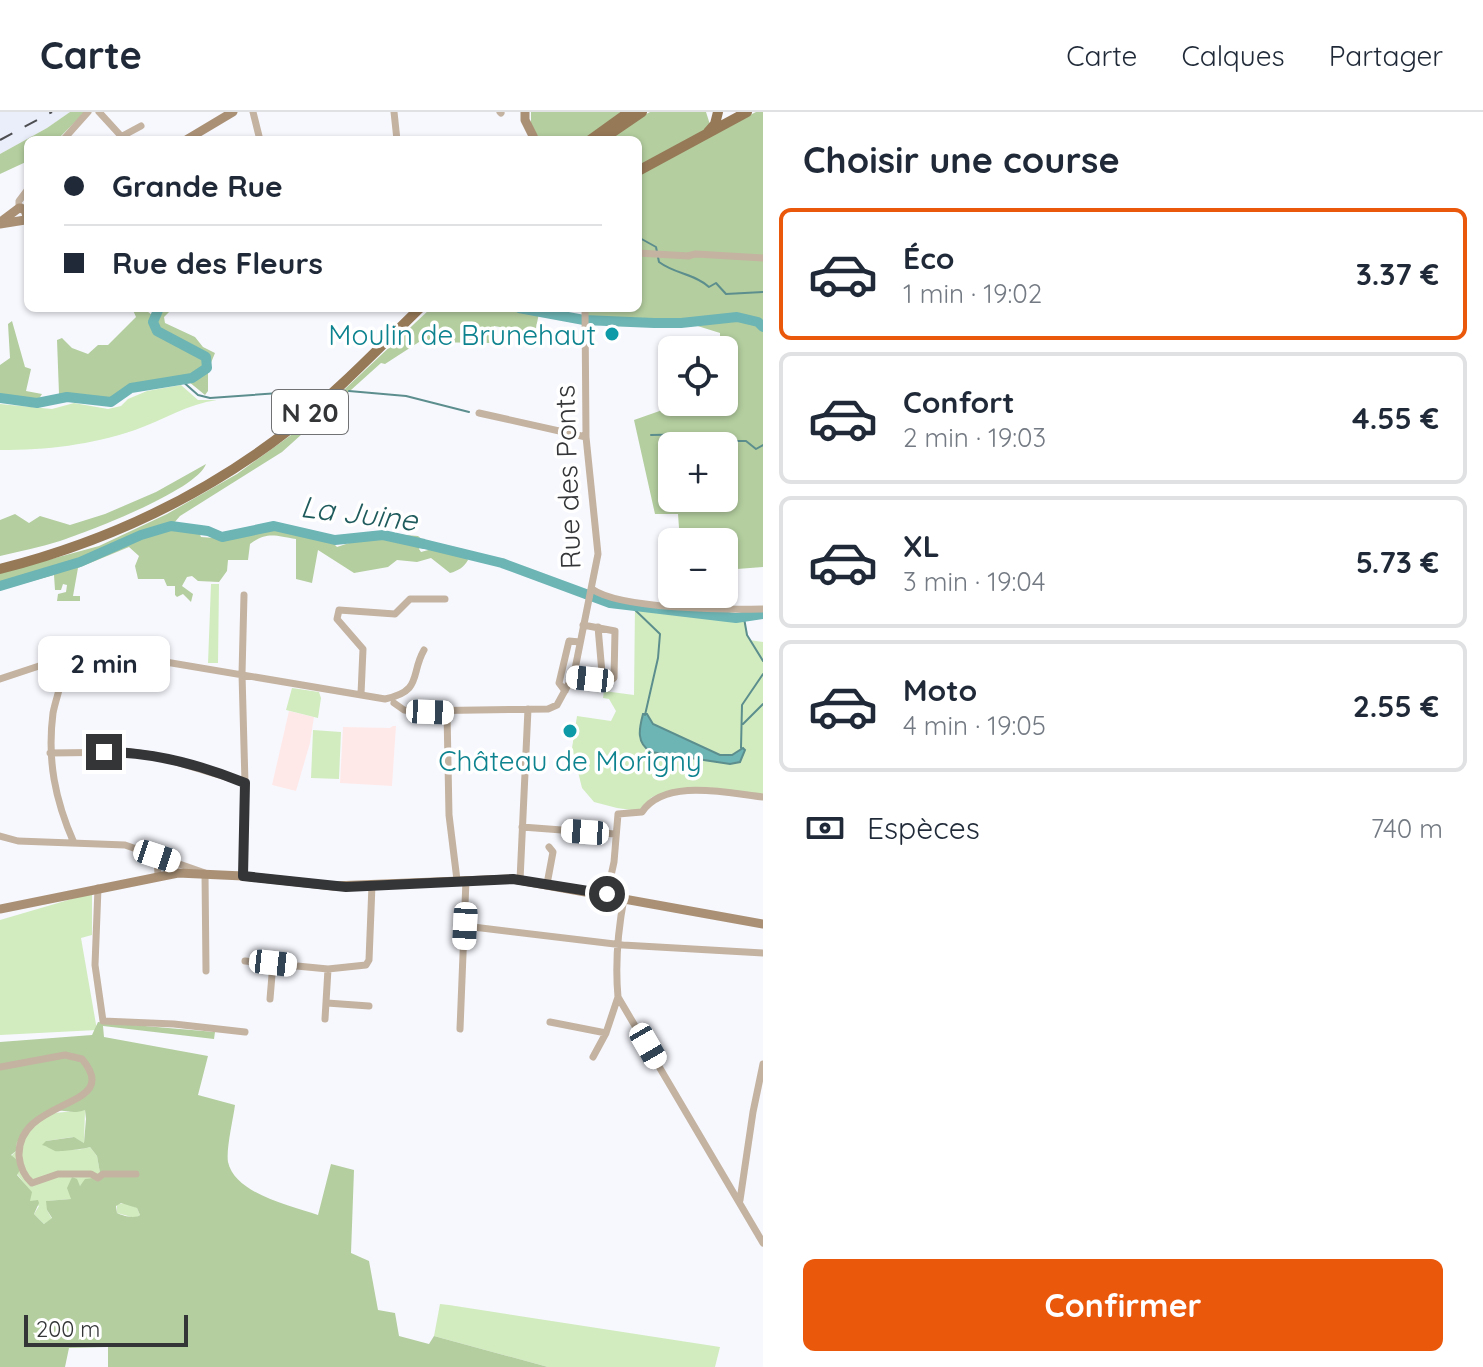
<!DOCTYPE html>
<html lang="fr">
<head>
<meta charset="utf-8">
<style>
  body { margin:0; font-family:Quicksand,sans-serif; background:#f2f2f3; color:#1f2937; height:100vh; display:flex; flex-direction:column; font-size:30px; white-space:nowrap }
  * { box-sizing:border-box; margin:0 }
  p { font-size:26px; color:#747a83 }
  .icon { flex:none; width:44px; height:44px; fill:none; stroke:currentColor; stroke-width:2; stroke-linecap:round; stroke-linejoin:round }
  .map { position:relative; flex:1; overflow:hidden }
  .panel { display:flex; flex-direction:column; background:#fff; width:720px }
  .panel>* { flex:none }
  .banner { position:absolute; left:24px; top:24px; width:618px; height:176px; border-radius:12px; box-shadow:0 2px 6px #0004; display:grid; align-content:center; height:176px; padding:0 40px; background:#fff }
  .controls { position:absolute; left:658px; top:224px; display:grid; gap:16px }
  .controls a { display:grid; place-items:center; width:80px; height:80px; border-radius:12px; background:#fff; box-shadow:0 2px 6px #0004; font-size:40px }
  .scale { position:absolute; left:24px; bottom:20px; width:164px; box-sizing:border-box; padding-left:8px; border:4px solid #343537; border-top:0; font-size:22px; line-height:28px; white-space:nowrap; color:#343537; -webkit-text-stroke:6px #fff; paint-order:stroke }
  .end { position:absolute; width:36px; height:36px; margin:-18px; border:10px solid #343537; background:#fff; box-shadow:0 0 0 4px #fff }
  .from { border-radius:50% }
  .bubble { position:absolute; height:56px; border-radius:12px; background:#fff; box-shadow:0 2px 6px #0004; font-size:26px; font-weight:700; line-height:56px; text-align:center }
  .car { position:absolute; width:24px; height:48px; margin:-24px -12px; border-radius:10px; box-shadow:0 0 6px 2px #0007; background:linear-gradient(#fff 24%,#345 0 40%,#fff 0 76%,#345 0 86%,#fff 0) }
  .banner b { display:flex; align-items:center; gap:28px; height:76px; font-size:30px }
  .banner b+b { border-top:2px solid #e0e1e3 }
  .banner i { width:20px; height:20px; background:#1f2937 }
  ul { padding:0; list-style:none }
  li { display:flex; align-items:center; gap:24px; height:132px; margin:0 16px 12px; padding:0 24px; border:4px solid #e0e1e3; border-radius:12px }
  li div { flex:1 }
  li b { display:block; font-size:30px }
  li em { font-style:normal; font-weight:700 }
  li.on { border-color:#ea580c }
  li>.icon { width:72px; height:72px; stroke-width:1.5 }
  h2 { padding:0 40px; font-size:36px; line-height:96px }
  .pay { display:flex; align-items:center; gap:20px; height:88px; padding:0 40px; font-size:30px }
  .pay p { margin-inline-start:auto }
  .cta { display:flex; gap:16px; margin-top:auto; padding:16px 40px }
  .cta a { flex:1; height:92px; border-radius:12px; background:#ea580c; color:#fff; font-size:32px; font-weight:700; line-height:92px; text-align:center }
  header { display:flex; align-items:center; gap:48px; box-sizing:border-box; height:112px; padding:0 40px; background:#fff; border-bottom:2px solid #e0e1e3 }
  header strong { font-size:38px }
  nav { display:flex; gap:44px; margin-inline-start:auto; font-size:28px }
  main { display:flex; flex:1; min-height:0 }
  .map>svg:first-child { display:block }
</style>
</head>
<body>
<header>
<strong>Carte</strong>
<nav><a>Carte</a><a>Calques</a><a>Partager</a></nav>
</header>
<main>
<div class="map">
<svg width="763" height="1255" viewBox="0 0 763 1255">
  <rect width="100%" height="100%" fill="#f7f8fe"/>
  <path fill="#eaedfa" d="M0 0H70L47 16 0 42Z"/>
  <path fill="#ffe9e8" d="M289 599 314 605 310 631 296 679 272 673Z
    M393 614H396L392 674 340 671 343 615 390 616Z"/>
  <path fill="#d2ecbf" d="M181 273 198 288H217C188 292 163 308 135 318 90 333 48 338 0 338V292L52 297 74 291 108 297 121 294 128 287 147 279Z
    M211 472H219L218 551H208Z
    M635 492 735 501 744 506 749 528 763 530V683L674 679 652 685 639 699 617 696 594 690 582 676 572 636 577 604 611 609 616 599 609 587 603 586 604 579 634 583Z
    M292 576 319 580 321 586 318 606 286 598Z
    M313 618 341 620 339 667 311 666Z
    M92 781V823L81 826 97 918 0 923V808Z
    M85 998 84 1031 73 1025 46 1029V1034C60 1038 75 1040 90 1035L97 1044 100 1061 80 1074 72 1065 70 1073 71 1087 47 1089V1098L52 1107 44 1112 34 1102 39 1094 29 1089 31 1080 17 1062 11 1044 16 1039 17 1030C26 1025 27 1017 35 1011 57 995 62 1003 85 998Z
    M126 1091 137 1096 140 1103 135 1106 117 1101V1092Z
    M440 1192 449 1193 720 1235 715 1255H548L434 1224Z"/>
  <path fill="#b4ce9f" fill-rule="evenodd" d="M70 0H85L57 28H28V49L0 62V42L47 16Z
    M531 0H631L637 7 650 0H706L713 22 756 0H763V455L724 458V430H680L678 402H655L634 308 685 290H724V238H720V221L688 211 588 204V196H638V28H543L531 18ZM672 334H724V386H672Z
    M132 196H143L152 203 161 196H173L164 205 165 211 195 225 203 235 215 241 208 258V279L205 283 183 265 132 274 107 288 59 282 57 228 62 226 72 236 88 242 98 233H108L136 205Z
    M431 196H540L535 221 494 214 491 231 419 230 385 252 381 251 282 340 180 404 174 411 183 417 199 420 201 425 228 427 272 416 334 424 337 426 335 433 337 435 379 421 418 424 424 429 419 437 421 440 443 434 466 445 468 448C464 455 458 459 450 461L431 446 417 450 397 448 388 455 354 461 318 438 312 471 296 467V427C276 424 267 419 250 432L248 448H228L227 459 219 470 198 469 192 464 187 465 182 474 193 482 191 490 183 482 177 485 175 483V474H167L164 467H138L135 454 139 444 129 435 78 456 73 484H80V489H57L58 482 66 480 67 473 63 472 61 478H55L54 463 0 478V461L99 434 167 402 237 362 312 308Z
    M12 209 25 255 31 257 26 279 42 282 37 290 0 282V253L10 246 8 212Z
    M206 352C197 378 90 419 60 429 41 435 20 439 0 444V408L15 402 29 411 40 404 70 413 105 402 156 380Z
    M98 910 215 920 214 927 103 914 104 925 208 944 198 983 235 993C233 1008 226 1037 228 1050 235 1082 291 1094 318 1103L331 1052 354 1058 351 1141 369 1149 378 1198 395 1201 399 1224 429 1232 434 1224 548 1255H108V1235L69 1236 65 1255H0V930L92 923ZM85 998 86 1007 84 1031 74 1025 46 1029 42 1033C47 1034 50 1037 55 1039 58 1040 85 1037 90 1035L97 1044 100 1061 93 1066 85 1067 80 1074 77 1067 72 1065 67 1076 71 1087 46 1089 47 1098 52 1106 44 1112 34 1102 39 1091 38 1088 30 1089 32 1080 17 1063 20 1058 17 1048 11 1043 16 1039 17 1030C29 1023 39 1002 52 999 65 997 72 1003 85 998ZM121 1091 137 1096 140 1103C135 1107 123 1104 117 1101L116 1094Z"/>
  <path fill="#6db4b4" stroke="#5c8e8e" stroke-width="2" d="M643 602H647L653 612 720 643H732L743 636 745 638 740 650 730 652 651 640C636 631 639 617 643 602Z"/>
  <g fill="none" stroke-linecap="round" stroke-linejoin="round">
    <path stroke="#5c8e8e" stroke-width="2" d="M638 125 656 135 659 150C675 162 695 162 709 175L716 171 726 182 763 180
      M181 268 198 283 210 286 294 280
      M349 279 406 284 469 300
      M651 323 701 322 717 329H746L756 337 763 333
      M632 495 660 522 658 546 645 603
      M744 506 747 523 763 549
      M743 612 763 592
      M741 636 742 593 763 562"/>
    <path stroke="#6db4b4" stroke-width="10" d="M519 196 584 208 654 211H681L737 205 758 210 763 215
      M0 286 37 291 67 285 111 290 131 276 192 266 207 256 206 245 157 219 153 210 159 196
      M0 474 80 450 141 423 171 414 208 419 222 425 274 414 335 428 383 423 424 432 502 451 610 491 736 506 763 502"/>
    <path stroke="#c4b3a1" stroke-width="7" d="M99 0 121 24
      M253 0 260 28
      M394 0 397 28
      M500 0 501 1
      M63 28 88 0
      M115 28 141 14
      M19 96V89L28 77
      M638 141 689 144
      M687 144 696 142 763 146
      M479 301 586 325
      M592 477C620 497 726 498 763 497
      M598 515 602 561
      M63 551C64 568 56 585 53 601 47 648 55 688 74 731
      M572 565 608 569 614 566 615 519 583 513
      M0 567 39 554 130 544 385 587C423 579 410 562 424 538
      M565 579 559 571 569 529 580 530
      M361 582 363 537 337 507 339 498 395 502 410 487H445
      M394 591 404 598 413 599 548 597 557 593 574 562 598 442 586 325 585 196
      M447 600 449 703 457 768
      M50 641 131 640 153 643 245 671
      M522 715 615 722
      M0 724 18 729 125 733 205 761 206 859
      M157 744 158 763
      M243 764 245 671 242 562 244 483
      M520 768 528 597
      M547 772 553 740 549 735
      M98 776 95 853 103 909 174 912 245 920
      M607 782 614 750 618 702 642 700C665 666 727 681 763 685
      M624 786C618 818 615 852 618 885L763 1131
      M465 814 623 833 763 841
      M245 849 328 857 366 853 369 848 372 773
      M270 887 273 851
      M327 891 369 894
      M325 907 328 857
      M550 910 606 921
      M460 917 466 768
      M593 945 606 921 618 885
      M0 955 65 943 82 947C125 998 17 984 19 1044 20 1054 24 1064 32 1071L58 1062H91L98 1066 103 1062H136
      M740 1088 753 1000 763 952"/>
    <path stroke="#aa9176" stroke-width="9" d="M525 0V8L535 28
      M186 28 233 0
      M3 108 19 96 28 98
      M0 112 25 108 27 104 25 98
      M0 797 178 761 243 764 333 774 513 767 763 812"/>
    <path stroke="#967957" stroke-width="10" d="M708 20 715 12 718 0
      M590 28 629 0
      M601 28 642 0
      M638 59 747 0
      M0 457C106 430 204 384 290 317 337 280 378 237 420 196"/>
    <path stroke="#4d4e51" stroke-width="2" stroke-dasharray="14 14" stroke-linecap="butt" d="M0 28 52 0"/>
  </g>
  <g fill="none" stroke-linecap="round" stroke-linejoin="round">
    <path stroke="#343537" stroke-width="10" d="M104 640C152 640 201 653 245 671L243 764 346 775 513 767 607 782"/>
  </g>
  <g fill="#0f9aa8" stroke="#fff" stroke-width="3">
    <circle cx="612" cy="222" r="8"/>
    <circle cx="570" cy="619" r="8"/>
  </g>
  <g text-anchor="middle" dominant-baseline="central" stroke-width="7" stroke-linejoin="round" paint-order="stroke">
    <rect fill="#fff" stroke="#717273" stroke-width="2" x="272" y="278" width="76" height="44" rx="6"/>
    <g font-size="26" font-weight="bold" fill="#343537">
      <text x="310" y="300">N 20</text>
    </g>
    <g font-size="28" fill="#0d838f" stroke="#fff" text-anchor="end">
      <text x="596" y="222">Moulin de Brunehaut</text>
      <text x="570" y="648" text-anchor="middle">Château de Morigny</text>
    </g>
    <g font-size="28" fill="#343537" stroke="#fff">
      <text transform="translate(567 365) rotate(-92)">Rue des Ponts</text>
    </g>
    <g font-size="30" font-style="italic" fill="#1f5b5c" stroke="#fff">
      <text transform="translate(359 401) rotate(7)">La Juine</text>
    </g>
  </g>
</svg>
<div class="controls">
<a><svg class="icon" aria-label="locate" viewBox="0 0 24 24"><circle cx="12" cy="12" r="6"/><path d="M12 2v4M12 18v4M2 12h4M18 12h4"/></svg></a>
<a>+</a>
<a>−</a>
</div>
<div class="scale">200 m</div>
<i class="end from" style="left:607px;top:782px"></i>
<i class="end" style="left:104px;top:640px"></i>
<div class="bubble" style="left:38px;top:524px;width:132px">2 min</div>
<i class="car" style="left:590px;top:567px;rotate:276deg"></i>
<i class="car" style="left:430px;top:600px;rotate:92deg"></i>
<i class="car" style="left:585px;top:720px;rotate:274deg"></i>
<i class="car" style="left:157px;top:744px;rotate:108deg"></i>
<i class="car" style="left:465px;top:814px;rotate:183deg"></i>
<i class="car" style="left:273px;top:851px;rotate:96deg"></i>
<i class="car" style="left:648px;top:934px;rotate:150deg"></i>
<div class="banner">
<b><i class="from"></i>Grande Rue</b>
<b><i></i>Rue des Fleurs</b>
</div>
</div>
<section class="panel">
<h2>Choisir une course</h2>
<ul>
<li class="on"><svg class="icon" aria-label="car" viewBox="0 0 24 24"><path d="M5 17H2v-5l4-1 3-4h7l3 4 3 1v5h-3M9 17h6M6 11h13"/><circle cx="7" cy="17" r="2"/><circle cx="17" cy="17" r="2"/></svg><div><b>Éco</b><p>1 min · 19:02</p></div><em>3.37 €</em></li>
<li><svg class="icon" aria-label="car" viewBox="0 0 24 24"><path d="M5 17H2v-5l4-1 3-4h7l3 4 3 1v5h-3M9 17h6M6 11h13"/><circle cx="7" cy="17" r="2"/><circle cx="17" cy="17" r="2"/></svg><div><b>Confort</b><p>2 min · 19:03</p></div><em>4.55 €</em></li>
<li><svg class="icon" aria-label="car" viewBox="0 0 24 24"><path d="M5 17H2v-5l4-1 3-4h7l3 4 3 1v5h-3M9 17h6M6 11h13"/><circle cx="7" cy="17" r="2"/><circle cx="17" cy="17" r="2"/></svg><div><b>XL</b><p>3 min · 19:04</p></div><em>5.73 €</em></li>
<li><svg class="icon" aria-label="car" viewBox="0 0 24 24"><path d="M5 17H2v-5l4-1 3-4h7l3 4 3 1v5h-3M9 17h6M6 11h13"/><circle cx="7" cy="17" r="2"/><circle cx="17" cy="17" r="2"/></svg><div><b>Moto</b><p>4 min · 19:05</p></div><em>2.55 €</em></li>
</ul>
<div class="pay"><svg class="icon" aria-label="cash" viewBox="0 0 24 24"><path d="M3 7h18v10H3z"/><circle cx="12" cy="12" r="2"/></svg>Espèces<p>740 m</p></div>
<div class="cta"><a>Confirmer</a></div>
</section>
</main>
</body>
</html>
